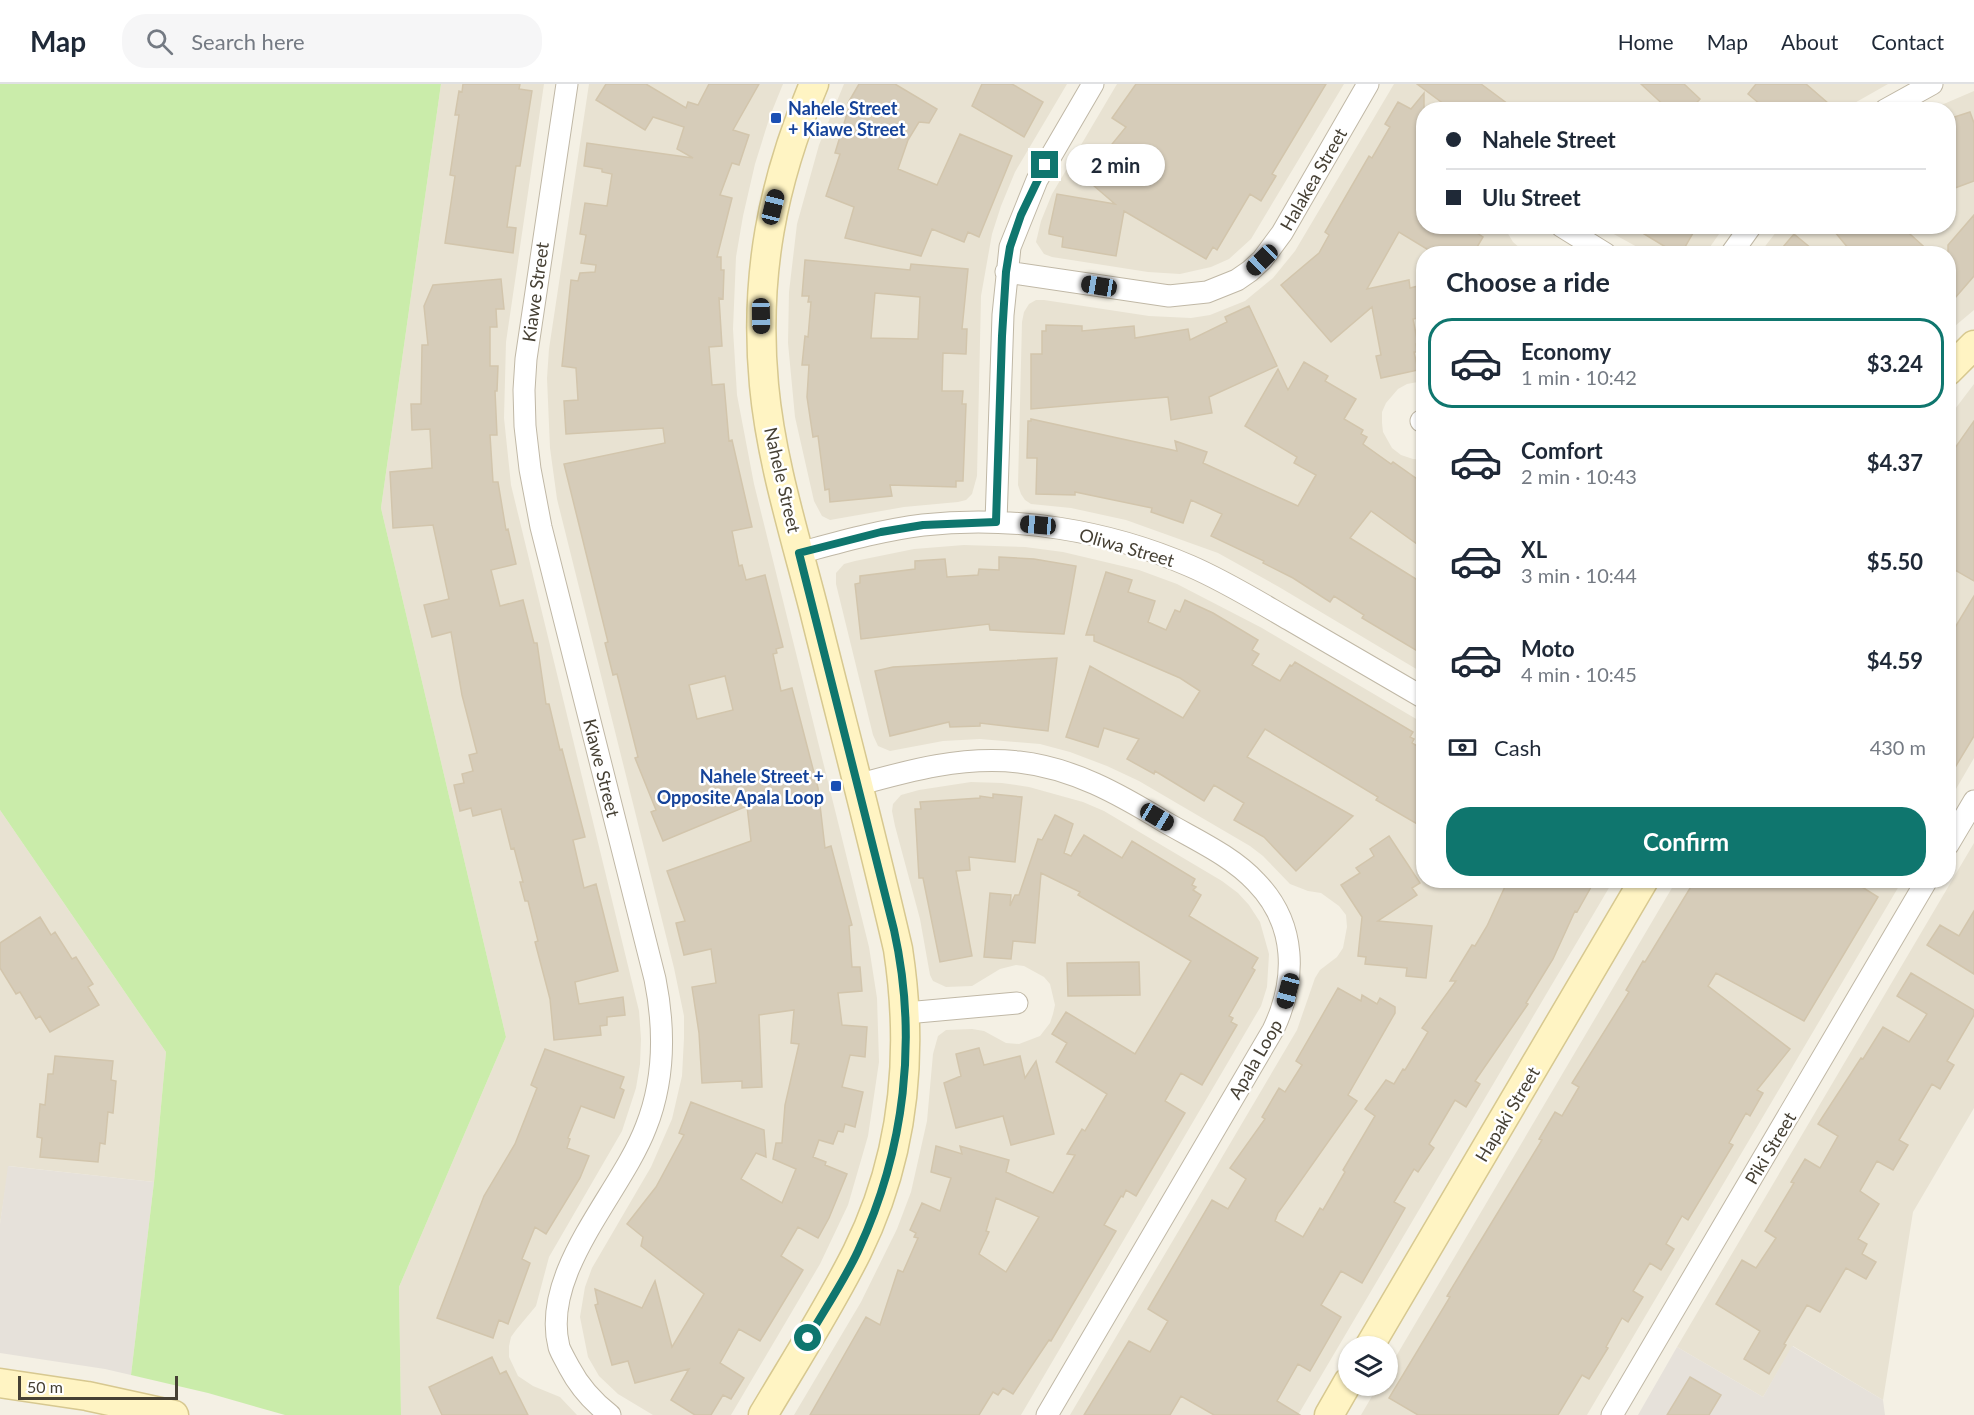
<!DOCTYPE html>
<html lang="en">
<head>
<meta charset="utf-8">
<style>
  body { margin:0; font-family:Lato,sans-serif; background:#f6f6f7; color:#1f2937; height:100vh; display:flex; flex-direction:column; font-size:22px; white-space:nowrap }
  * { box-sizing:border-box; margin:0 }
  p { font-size:20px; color:#747a83 }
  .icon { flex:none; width:33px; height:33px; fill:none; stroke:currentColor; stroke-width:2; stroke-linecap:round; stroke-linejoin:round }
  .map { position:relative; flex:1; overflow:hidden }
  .drawer { position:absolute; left:1416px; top:162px; width:540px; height:642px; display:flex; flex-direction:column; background:#fff; border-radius:24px; box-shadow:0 2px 4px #0004 }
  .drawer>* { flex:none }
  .hud { position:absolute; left:1416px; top:18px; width:540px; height:132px; border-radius:24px; box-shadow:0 2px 4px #0004; display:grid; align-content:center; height:132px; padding:0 30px; background:#fff }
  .buttons { position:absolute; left:1338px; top:1252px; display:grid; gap:12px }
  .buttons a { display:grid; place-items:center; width:60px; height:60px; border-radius:50%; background:#fff; box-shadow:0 2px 4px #0004; font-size:30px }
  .scale { position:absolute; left:18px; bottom:15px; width:160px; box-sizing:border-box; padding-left:6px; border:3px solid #464034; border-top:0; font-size:16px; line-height:21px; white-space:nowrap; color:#464034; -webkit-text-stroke:4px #fff; paint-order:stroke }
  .end { position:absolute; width:27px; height:27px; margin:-14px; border:8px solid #0f766e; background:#fff; box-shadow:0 0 0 3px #fff }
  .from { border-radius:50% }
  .bubble { position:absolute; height:42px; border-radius:21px; background:#fff; box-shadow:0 2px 4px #0004; font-size:20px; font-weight:700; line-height:42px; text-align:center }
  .car { position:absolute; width:18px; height:36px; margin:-18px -9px; border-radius:8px; box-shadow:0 0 4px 2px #0007; background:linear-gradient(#222 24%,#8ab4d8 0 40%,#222 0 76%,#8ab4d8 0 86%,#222 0) }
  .hud b { display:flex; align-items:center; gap:21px; height:57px; font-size:22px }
  .hud b+b { border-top:2px solid #e0e1e3 }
  .hud i { width:15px; height:15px; background:#1f2937 }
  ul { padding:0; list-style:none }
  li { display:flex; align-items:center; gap:18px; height:90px; margin:0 12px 9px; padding:0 18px; border:3px solid transparent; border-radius:24px }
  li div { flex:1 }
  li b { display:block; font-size:22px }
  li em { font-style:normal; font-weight:700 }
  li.on { border-color:#0f766e }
  li>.icon { width:54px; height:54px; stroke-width:1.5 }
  h2 { padding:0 30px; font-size:27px; line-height:72px }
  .pay { display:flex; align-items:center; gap:15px; height:66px; padding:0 30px; font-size:22px }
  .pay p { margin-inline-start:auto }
  .button { display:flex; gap:12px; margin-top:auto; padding:12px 30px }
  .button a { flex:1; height:69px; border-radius:24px; background:#0f766e; color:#fff; font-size:24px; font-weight:700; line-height:69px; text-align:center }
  header { display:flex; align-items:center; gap:36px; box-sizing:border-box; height:84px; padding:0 30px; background:#fff; border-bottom:2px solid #e0e1e3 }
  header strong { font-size:28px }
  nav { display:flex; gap:33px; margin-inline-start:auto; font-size:21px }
  .search { width:420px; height:54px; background:#f6f6f7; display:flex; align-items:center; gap:15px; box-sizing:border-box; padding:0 21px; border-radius:24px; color:#747a83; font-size:22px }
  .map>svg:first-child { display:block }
</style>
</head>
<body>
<header>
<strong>Map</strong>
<div class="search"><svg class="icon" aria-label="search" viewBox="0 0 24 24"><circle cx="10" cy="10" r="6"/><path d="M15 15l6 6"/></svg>Search here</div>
<nav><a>Home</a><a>Map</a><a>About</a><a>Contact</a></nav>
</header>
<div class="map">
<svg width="1974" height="1331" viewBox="0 0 1974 1331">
  <rect width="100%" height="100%" fill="#f4f0e4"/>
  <path fill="#e8e2d2" d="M441 0H544L506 258 504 334 511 401 639 927 641 955 640 980 636 1004 622 1047 549 1173 536 1222 516 1246 511 1253 509 1262V1273L518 1292 533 1302 560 1313 577 1331H401L399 1203 506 953 381 424Z
    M589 0H783L770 32 755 80 743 132 736 173 733 245 737 311 754 400 869 863 877 914 879 978 868 1052 848 1121 820 1180 731 1331H653L618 1310 599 1292 588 1273 580 1233 585 1203 592 1184 651 1083 672 1035 682 992 684 954V932L674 884 557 415 550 364 547 294 549 265Z
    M844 0H1067L1015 88 1001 122 992 150 981 212 977 392 972 410 966 416 958 418 904 423 830 436 822 432 814 417 795 333 788 259 789 208 797 140 819 61Z
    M1117 0H1344L1251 155 1229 175 1211 183 1180 190 1148 188 1052 173 1044 170 1036 158 1041 137 1052 110Z
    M1394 0H1888L1844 25 1424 26V142L1504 143 1513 158 1521 165 1534 169 1424 170 1423 297 1407 300 1398 305 1386 319 1382 328V339L1383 348 1392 364 1401 371 1413 375 1423 376V589L1279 503 1218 469 1126 436 1071 424 1031 420 1025 416 1021 410 1018 401 1022 238 1024 228 1029 220 1036 216H1044L1149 232 1191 234 1210 231 1245 217 1273 194 1295 167Z
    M1974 7V226L1949 247 1948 170H1759L1780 143 1948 142V26L1932 25Z
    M1601 143H1724L1705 170 1648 169Z
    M1974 300V674L1949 717V333Z
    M964 461 1025 463 1063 468 1139 486 1177 500 1262 544 1423 639 1424 796 1613 797 1298 1331H1070L1297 946 1315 894 1320 886 1337 873 1343 864 1347 843 1346 831 1339 822 1321 809 1308 807 1290 800 1263 772 1250 762 1139 697 1107 682 1070 668 1040 660 980 655 943 657 890 667 878 662 873 651 836 500V489L844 480 855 477 914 465Z
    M971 698 1002 699 1029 703 1083 718 1104 727 1222 797 1238 809 1249 821 1260 838 1269 870 1267 903 1261 922 1021 1331H794L861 1218 897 1145 911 1108 927 1037 933 970 938 952 946 946 972 945 984 947 1006 959 1019 960 1040 952 1050 939 1053 930 1055 921 1050 900 1044 893 1024 882 1016 881 1000 885 972 902 946 903 933 897 930 891 920 835 895 742 892 727 893 720 901 711 919 706Z
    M0 726 166 968 154 1098 9 1082 0 1140Z
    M1974 759V1024L1913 1128 1883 1316 1793 1262 1763 1313 1677 1263Z
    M1676 797H1902L1587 1331H1361L1378 1302H1388V1286Z"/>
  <path fill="#e6e1da" d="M8 1082 154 1098 131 1291 105 1285 0 1269V1140Z
    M1792 1262 1883 1316 1885 1331H1638L1677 1263 1763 1313Z"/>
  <path fill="#caecaa" d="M0 0H441L381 424 506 953 399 1203 401 1331H285L208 1309 131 1291 154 1098 166 968 0 726Z"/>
  <path fill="#d6ccb9" stroke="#d2c5ac" stroke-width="1.5" fill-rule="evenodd" d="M463 0H520L519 5 532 7 520 82H516L507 143 516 144 513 169 445 159 455 92 450 91 459 31H455L459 7 462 8Z
    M606 0H646L686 24 688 18 698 21 709 0H759L733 46 749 51 739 81 732 79 720 111 732 114 717 173H721V186H724L723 215 719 214 722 262 709 263 712 301 724 300 729 357 732 356 752 443 732 447 739 482 742 481 746 496 765 491 783 563 776 565 777 569 773 570 781 607 792 604 818 704 825 764 831 762 852 841 849 842 852 883H860L862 907 838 909 842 941 867 943 865 973 850 971 842 1003 863 1008 855 1043 845 1040 843 1048 838 1047 833 1060 819 1056 813 1073 826 1078 825 1081 847 1090 829 1134 818 1154 798 1143 781 1172 803 1186 760 1257 739 1245 720 1279 744 1294 731 1315 723 1311 711 1331H695L671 1316 689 1285 635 1299 628 1277 612 1281 595 1221 598 1220 595 1205 642 1224 655 1197 672 1263 704 1210 641 1162 643 1153 627 1140 656 1103 684 1051 679 1049 691 1018 764 1046 766 1073 756 1069 741 1095 782 1119 796 1085 773 1075 776 1059H782L785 1021 799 960 791 959 794 926 759 931 762 1003 742 1004V997L702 999 699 949 692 903 716 899 711 865 684 871 676 839 685 837 667 787 751 757 747 722 663 757 651 728 656 726 635 674 638 673 617 590 613 591 605 559 608 558 564 380 665 359 663 344 566 350 564 317 578 316 576 284 562 282 571 196 578 197 580 189 595 188 596 181 581 179 586 151 580 150 585 119 607 122 612 90 602 88V85L584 82 587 59 693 74 677 65 684 43 653 33 645 46 596 16ZM725 592 733 626 697 635 689 601Z
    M859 0H895L937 25 929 39 919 38 908 56 898 85 937 101 960 50 1012 72 979 153 968 148 964 158 932 145 921 172 845 154 854 123 826 112 840 70 835 69 850 20 848 19Z
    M982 0H1012L1043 18 1024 53 972 22Z
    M1136 0H1326L1272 90 1276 92 1261 117 1250 110 1217 166 1213 163 1206 175 1124 127 1116 172 1062 163 1063 153 1049 150V147L1057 110 1115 120 1079 89 1099 66 1104 70 1126 43 1112 34Z
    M1417 0H1481L1516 26H1452Z
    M1641 0H1684L1700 15 1690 26H1669Z
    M1756 0H1806L1836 26H1767L1748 10Z
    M1424 9V142H1481L1477 149 1483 153 1473 170H1435L1399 148 1367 205 1409 196 1410 204 1418 202 1424 233 1413 235 1418 260H1416L1417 268H1414L1418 286 1381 294 1376 272 1381 271 1372 223 1331 258 1281 201 1319 169 1329 151 1325 148 1369 72 1372 74 1390 43 1385 40 1398 18 1411 25Z
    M1970 28 1974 39V97L1955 104 1948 86V35Z
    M1974 131V192L1948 222V161Z
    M1631 142H1697L1681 170H1677Z
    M1830 142H1901L1932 170H1853Z
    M1794 150 1818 170H1777Z
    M805 176 910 186 911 180 968 185 962 245H967L966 270 943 269 942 307H963L962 320H966L963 397H956V403L890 401 892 412 830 418 829 405 825 406 818 352 813 353 807 313 809 281H802L805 252 808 253 811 218H808L809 212H802ZM875 209 920 213 918 255 871 254Z
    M501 195 504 225H496L497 243H490V282H498L497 307H495L497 351H490L493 398H498L506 446 508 445 516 480 491 486 500 522 523 516 534 559H537L546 620H549L560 666 562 665 585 753 573 756 584 804 596 800 618 887 575 898 579 920 623 913 625 931 607 933V941L600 942 601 951 554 956 550 915 535 858 538 857 528 817H525L520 798H523L514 764 511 765 501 725 473 732 471 724 460 727 454 701 464 699 462 690 473 687 469 671 477 669 462 611 451 548 432 553 424 521 449 515 433 441 393 444 390 388 432 384 430 345 412 346 411 320H421L422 261H428L424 222 433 201Z
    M1249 222 1277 282 1209 313 1212 329 1171 336 1168 313 1031 325V270H1042V247H1046V241L1082 242V247L1134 242 1135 254 1188 245 1190 256 1227 238 1225 233Z
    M1304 278 1328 292 1325 297 1356 315 1344 335 1363 346 1361 350 1367 353 1363 360 1391 380 1393 378 1424 400V465L1371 427 1350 454 1424 500V571L1362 534 1364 531 1334 512 1330 518 1293 494 1263 479 1264 477 1211 452 1222 430 1191 416 1183 439 1151 428 1152 424 1075 408V411L1036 410 1037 374H1027L1028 337H1031V335L1177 367 1175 357 1207 368 1203 379 1298 422 1316 391 1294 379 1297 373 1245 342 1278 285 1288 306Z
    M1974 337V497L1948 482V374Z
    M999 473 1034 475 1076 482 1064 550 990 546 989 540 861 555 855 500 860 499V492L915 485V477L945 475 947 493 978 491 979 485 999 486Z
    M1106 488 1132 496 1128 508 1155 517 1148 538 1166 546 1175 526 1180 528 1185 516 1213 529 1258 556 1252 566 1259 570 1252 581 1280 597 1290 581 1292 582 1295 578 1413 648 1410 653 1414 655 1412 659 1424 666V744L1376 716 1378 713 1265 645 1247 673 1353 732 1296 787 1264 753 1234 736 1244 719 1214 701 1204 717 1155 687 1154 690 1127 675 1139 655 1104 644 1098 663 1066 653 1090 582 1183 634 1200 607 1180 594 1094 557V551H1086Z
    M1974 512V652L1948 695V555Z
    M1057 574 1048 647 980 639V642L950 643 949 638 890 652 875 587 893 583Z
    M993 710 1022 713 1015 778 969 773 970 786 956 787 972 872 940 878 923 794H919L915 725H921L920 718 980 714V712L993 714Z
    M1055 731 1073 740 1064 769 1071 772 1084 751 1122 774 1132 757 1195 795 1192 801 1196 803 1193 806 1201 811 1189 832 1258 874 1252 884 1255 886 1229 932 1233 934 1231 938 1237 941 1202 1001 1181 989 1165 1017 1185 1029 1136 1112 1126 1106 1123 1113 1121 1112 1104 1141 1116 1147 1051 1257 1049 1256 1013 1310 1003 1304 998 1311 993 1308 979 1331H810L866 1233 880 1241 898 1186 903 1188 918 1154 914 1153 916 1149 910 1146 922 1119 940 1127 951 1094 931 1088 936 1062 962 1070 960 1062 1009 1076 1006 1088 1053 1109 1075 1071 1067 1070 1082 1045 1085 1047 1107 1010 1056 978 1067 959 1052 950 1066 928 1135 970 1191 877 1078 811 1080 808 1041 789 1035 859 1013 857 1011 875 984 873 990 809 1011 811 1010 822 1015 811H1019L1038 755 1042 756ZM996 1114 1039 1133 1006 1188 979 1170 989 1148 986 1147Z
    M1389 752 1420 799 1412 804 1417 811 1378 837 1432 842 1426 894 1406 892 1407 884 1365 880 1366 873 1358 872 1362 833 1341 801 1360 789 1356 784 1374 772 1370 765Z
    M1508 796H1595L1577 828 1575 827 1553 875 1526 919 1528 920 1475 997 1480 1000 1466 1023 1455 1016 1429 1060 1434 1064 1418 1088 1414 1085 1394 1118 1405 1124 1362 1199 1341 1187 1321 1221 1341 1233 1310 1287 1298 1280 1277 1317 1300 1331H1214L1181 1312 1170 1331H1084L1129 1257 1150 1268 1168 1237 1148 1225 1212 1116 1228 1125 1246 1095 1230 1084 1265 1035 1262 1033 1279 1004 1285 1008 1302 981 1296 977 1338 904 1361 917 1362 911 1377 920 1380 914 1395 923V929L1348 1011 1357 1017 1278 1129 1275 1137 1303 1153 1320 1124 1323 1126 1345 1088 1343 1086 1375 1032 1365 1025 1386 996 1394 1000 1403 985 1405 986 1428 948 1422 944 1456 897H1450L1472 861 1475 862 1487 842Z
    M1695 796H1851L1878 813 1804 937 1716 889 1708 902 1790 965 1757 1006 1763 1009 1750 1032 1746 1029 1729 1059 1733 1061 1688 1136 1682 1132 1666 1160 1674 1165 1661 1186 1650 1179 1633 1207 1643 1213 1628 1238 1622 1234 1606 1263 1608 1264 1589 1295 1582 1291 1558 1331H1418L1389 1314 1450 1213 1447 1212 1464 1184 1542 1056 1539 1055 1555 1028 1562 1032 1579 1003 1572 999 1629 908 1626 906 1643 877 1645 878Z
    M1974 827V890L1927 861 1940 841 1959 852Z
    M40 833 51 851 55 848 72 875 76 873 93 900 88 903 99 921 50 948 40 932 36 935 20 908 16 910 0 884V859Z
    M1139 878 1140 911 1068 912 1067 879Z
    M1911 889 1974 926V931L1947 977 1954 981 1940 1005 1932 1000 1899 1056 1908 1061 1893 1086 1877 1077 1860 1107 1879 1120 1858 1155 1867 1160 1862 1170 1876 1178 1866 1195 1846 1184 1820 1228 1807 1221 1784 1260 1786 1261 1769 1290 1744 1275 1760 1247 1716 1220 1742 1176 1756 1184 1776 1154 1765 1147 1794 1099 1791 1098 1805 1075 1820 1084 1838 1052 1818 1040 1861 974 1863 975 1883 943 1909 958 1927 930 1897 912Z
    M979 964 984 981 1020 972 1025 994 1036 977 1054 1050 1011 1061 1003 1032 956 1044 944 999 961 992 956 970Z
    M545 965 624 993 620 1004 624 1006 614 1034 581 1022 568 1054 570 1055 567 1064 589 1072 580 1094 546 1150 535 1143 522 1175 530 1179 508 1240 499 1236 493 1254 437 1234 484 1112 515 1060 537 1004 531 1001Z
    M55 972 113 977 111 996 116 997 113 1029 108 1028 105 1060 100 1059 98 1078 40 1073 42 1054 37 1053 40 1020 45 1021 48 990H53Z
    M492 1273 500 1290 506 1287 528 1331H442L429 1303Z
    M1690 1293 1721 1311 1709 1331H1667Z"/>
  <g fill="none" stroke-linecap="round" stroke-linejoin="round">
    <defs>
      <path id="street" d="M567 0 526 275 524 306 525 342 530 385 541 443 655 895C665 945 665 995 646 1043 621 1109 540 1188 559 1263 561 1269 566 1277 569 1283 579 1302 593 1318 610 1331
        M1885 26 1932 0
        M1561 142 1606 170
        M1731 170 1751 142
        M1006 188 1169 212 1207 208 1237 196 1250 187 1262 176 1282 149 1368 0
        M1421 337 1424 338
        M996 438 1003 231 1010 163 1037 96 1093 0
        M799 469C840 458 882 446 923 441 1013 431 1107 446 1190 482 1225 497 1257 517 1290 536 1335 562 1379 588 1424 614
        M857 701C911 686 962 672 1019 678 1073 684 1119 710 1165 738 1196 756 1232 772 1256 798 1297 840 1297 896 1273 946L1047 1331
        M1948 761 1974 717
        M906 929 1017 919
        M1612 1331 1927 796"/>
      <path id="secondary" d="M1948 287 1974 261
        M1369 1263 1644 796
        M0 1299 87 1312 174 1331
        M763 1331C795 1277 829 1224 857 1168 904 1073 914 969 898 865 872 752 842 639 814 526 795 452 771 377 764 301 754 193 772 99 814 0
        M1329 1331 1348 1298"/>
    </defs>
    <use href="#street" stroke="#c0b8a6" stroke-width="23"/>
    <use href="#secondary" stroke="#d7c890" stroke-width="31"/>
    <use href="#street" stroke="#fff" stroke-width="21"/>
    <use href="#secondary" stroke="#fff4c3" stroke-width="28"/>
  </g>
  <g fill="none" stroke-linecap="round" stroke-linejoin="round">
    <path stroke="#0f766e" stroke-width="8" d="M808 1254C825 1225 844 1197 858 1167 905 1066 918 954 894 846L799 469 881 448 923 441 996 438 1002 252 1006 188 1010 163 1021 131 1045 81"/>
  </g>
  <g fill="#1a4fb4" stroke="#fff" stroke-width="2">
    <rect x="770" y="28" width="12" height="12" rx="3"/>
    <rect x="830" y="696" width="12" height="12" rx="3"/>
  </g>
  <g text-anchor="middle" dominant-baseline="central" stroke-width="5" stroke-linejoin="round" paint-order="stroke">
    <g font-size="18" font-weight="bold" fill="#164399" stroke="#fff" text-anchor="start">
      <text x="788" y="24">Nahele Street<tspan x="788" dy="21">+ Kiawe Street</tspan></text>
      <text x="824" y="692" text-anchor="end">Nahele Street +<tspan x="824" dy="21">Opposite Apala Loop</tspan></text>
    </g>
    <g font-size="18" fill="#464034" stroke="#fff">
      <text transform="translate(1313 95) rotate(-60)">Halakea Street</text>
      <text transform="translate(535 208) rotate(-82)">Kiawe Street</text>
      <text transform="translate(783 396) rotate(77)">Nahele Street</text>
      <text transform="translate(1127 463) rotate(16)">Oliwa Street</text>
      <text transform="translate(602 684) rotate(76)">Kiawe Street</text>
      <text transform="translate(1255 975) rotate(-60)">Apala Loop</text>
      <text transform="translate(1507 1030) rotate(-59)">Hapaki Street</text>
      <text transform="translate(1770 1064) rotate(-59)">Piki Street</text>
    </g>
  </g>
</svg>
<div class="buttons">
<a><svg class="icon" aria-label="layers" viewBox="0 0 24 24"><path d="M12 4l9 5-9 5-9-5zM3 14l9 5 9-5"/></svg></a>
</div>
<div class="scale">50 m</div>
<i class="end from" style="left:808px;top:1254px"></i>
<i class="end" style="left:1045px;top:81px"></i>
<div class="bubble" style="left:1066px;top:60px;width:99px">2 min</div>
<i class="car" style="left:773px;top:123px;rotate:14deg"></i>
<i class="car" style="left:1262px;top:176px;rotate:226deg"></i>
<i class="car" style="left:1099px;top:202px;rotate:279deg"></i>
<i class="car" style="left:761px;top:232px;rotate:179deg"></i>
<i class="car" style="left:1038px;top:441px;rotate:275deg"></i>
<i class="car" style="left:1157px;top:733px;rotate:121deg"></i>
<i class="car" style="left:1288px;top:907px;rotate:195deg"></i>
<div class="hud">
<b><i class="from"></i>Nahele Street</b>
<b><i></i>Ulu Street</b>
</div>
<section class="drawer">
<h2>Choose a ride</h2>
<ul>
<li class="on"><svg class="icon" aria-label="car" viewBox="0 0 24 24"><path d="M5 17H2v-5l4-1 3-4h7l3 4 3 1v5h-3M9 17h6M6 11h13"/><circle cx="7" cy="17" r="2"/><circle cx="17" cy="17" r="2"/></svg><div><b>Economy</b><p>1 min · 10:42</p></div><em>$3.24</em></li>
<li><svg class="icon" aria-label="car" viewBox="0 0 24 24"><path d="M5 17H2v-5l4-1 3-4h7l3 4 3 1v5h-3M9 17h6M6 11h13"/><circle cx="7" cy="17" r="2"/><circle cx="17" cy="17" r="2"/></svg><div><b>Comfort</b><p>2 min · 10:43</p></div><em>$4.37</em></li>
<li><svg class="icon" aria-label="car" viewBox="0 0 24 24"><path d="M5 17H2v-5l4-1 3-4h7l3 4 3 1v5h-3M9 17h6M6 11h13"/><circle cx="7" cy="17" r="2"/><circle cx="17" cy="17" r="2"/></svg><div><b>XL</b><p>3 min · 10:44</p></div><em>$5.50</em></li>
<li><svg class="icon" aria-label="car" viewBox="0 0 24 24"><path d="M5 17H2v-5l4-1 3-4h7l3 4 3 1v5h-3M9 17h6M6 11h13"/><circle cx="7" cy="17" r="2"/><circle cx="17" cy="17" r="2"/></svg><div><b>Moto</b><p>4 min · 10:45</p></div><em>$4.59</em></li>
</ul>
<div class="pay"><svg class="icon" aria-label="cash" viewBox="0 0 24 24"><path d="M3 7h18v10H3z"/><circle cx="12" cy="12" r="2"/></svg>Cash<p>430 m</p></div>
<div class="button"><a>Confirm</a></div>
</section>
</div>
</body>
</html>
